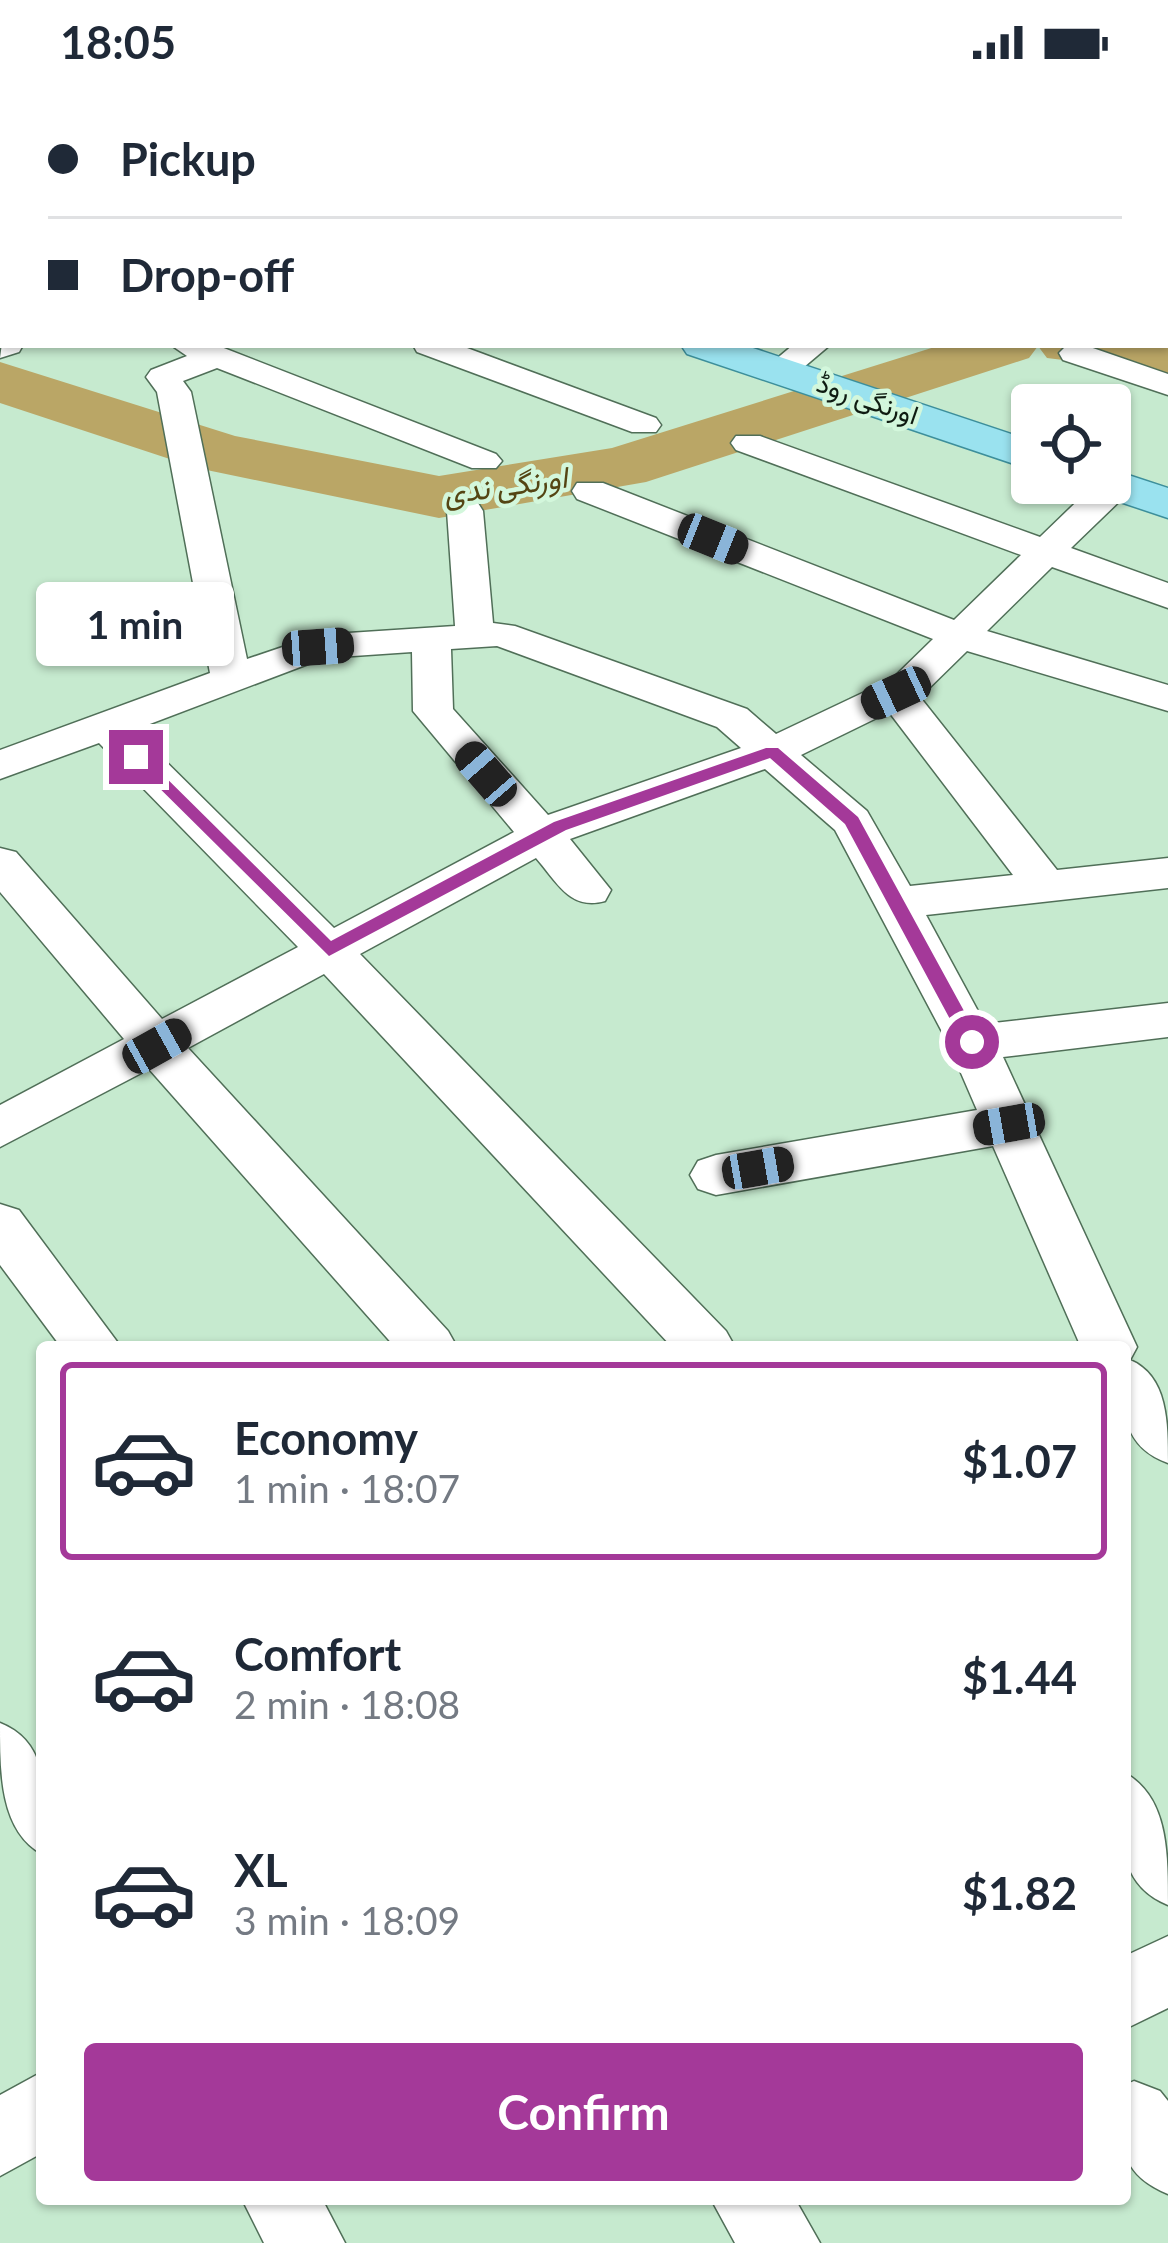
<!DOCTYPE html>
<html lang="en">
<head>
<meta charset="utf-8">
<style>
  body { margin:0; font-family:Lato,Vazirmatn,sans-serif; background:#f2f2f3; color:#1f2937; height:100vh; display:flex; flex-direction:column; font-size:45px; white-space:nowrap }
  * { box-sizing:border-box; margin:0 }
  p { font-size:39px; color:#747a83 }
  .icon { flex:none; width:66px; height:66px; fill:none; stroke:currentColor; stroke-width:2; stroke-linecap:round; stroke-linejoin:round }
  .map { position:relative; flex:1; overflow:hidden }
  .drawer { position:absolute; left:36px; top:1257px; width:1095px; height:864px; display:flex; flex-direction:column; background:#fff; border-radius:12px; box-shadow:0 3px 9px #0004 }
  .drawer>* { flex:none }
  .banner { position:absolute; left:0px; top:0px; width:1170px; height:264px; box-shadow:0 3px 9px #0004; display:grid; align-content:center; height:264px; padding:0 48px; background:#fff }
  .controls { position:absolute; left:1011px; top:300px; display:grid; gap:24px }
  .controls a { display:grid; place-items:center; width:120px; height:120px; border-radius:12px; background:#fff; box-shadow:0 3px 9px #0004; font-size:60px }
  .end { position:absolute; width:54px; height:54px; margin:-27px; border:15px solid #a43999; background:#fff; box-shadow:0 0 0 6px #fff }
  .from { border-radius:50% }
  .bubble { position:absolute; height:84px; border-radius:12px; background:#fff; box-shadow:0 3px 9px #0004; font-size:39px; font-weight:700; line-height:84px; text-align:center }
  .car { position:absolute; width:36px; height:72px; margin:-36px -18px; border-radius:15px; box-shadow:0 0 9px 3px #0007; background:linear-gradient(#222 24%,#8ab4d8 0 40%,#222 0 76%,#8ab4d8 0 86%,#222 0) }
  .banner b { display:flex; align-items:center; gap:42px; height:114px; font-size:45px }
  .banner b+b { border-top:3px solid #e0e1e3 }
  .banner i { width:30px; height:30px; background:#1f2937 }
  ul { padding:21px 0 0; list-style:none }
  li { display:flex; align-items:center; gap:36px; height:198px; margin:0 24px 18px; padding:0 24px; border:6px solid transparent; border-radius:12px }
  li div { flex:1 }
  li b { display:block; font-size:45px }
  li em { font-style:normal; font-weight:700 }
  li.active { border-color:#a43999 }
  li>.icon { width:108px; height:108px; stroke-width:1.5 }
  .button { display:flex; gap:24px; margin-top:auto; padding:24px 48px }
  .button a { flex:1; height:138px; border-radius:12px; background:#a43999; color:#fff; font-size:48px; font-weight:700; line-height:138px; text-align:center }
  .status { display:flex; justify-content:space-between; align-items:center; height:84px; padding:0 60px; background:#fff; direction:ltr }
  .status svg { height:33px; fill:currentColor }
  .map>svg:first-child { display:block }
</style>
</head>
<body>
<div class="status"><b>18:05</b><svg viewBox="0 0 49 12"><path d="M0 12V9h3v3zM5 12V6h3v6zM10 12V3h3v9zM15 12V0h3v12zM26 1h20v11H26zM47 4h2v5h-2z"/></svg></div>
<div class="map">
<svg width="1168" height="2159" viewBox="0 0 1168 2159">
  <rect width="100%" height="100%" fill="#c6eacf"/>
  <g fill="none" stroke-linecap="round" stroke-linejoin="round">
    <path fill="#baa666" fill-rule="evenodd" d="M1168 251V289L1047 274 1038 262 1029 274 646 398 439 434 197 384 0 319V278L235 352 439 392 612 364 941 261H1167Z"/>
    <defs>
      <path id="street" d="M229 0H262L264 3H231Z
        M477 0H512L514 3H479Z
        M705 0H739L741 3H707Z
        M929 0H964L966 3H931Z
        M1167 54H1168V71H1167Z
        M0 91 3 92V111L0 110Z
        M1167 125H1168V144H1167Z
        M0 179H3V199H0Z
        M1167 199H1168V218H1167Z
        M3 252V261H23L19 268 0 274Z
        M171 261H216L496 370 502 377 496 384H472L217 284 183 297 191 308 247 575 318 551 455 542 447 427 452 419H478L483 427 493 539 515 542 747 625 776 650 892 595 933 555 577 415 572 407 577 399H603L954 536 1021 471 736 366 731 359 736 352H760L1040 453 1096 399H1110V391L1128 393 1133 401 1128 409 1071 464 1168 499V524L1052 483 987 547 1168 601V627L967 567 920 613 1057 786 1168 774V804L926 831 985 940 1168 919V953L1003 973 1137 1263 1130 1276C1168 1292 1168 1339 1168 1379 1113 1359 1125 1312 1125 1263H1081L993 1062 716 1111 698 1105 690 1091 698 1077 716 1071 977 1026 948 959 835 746 765 685 570 755 611 806 605 817C570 827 557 798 536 774L360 870 726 1247 735 1263H672L324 890 188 964 448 1247 457 1263H395L149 985 0 1063V1021L124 955 0 808V764L16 768 162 935 298 863 99 659 0 695V666L210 589 157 308 146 293 151 286 187 272ZM497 562 717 643 741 664 548 731 453 625 451 565ZM412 568 413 627 514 748 334 844 134 646 324 574ZM889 628 1013 791 910 802 867 727 801 671Z
        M413 261H459L656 334 661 341 656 348H632L417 268Z
        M793 261H830L791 294H767L762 287Z
        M1067 261 1087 262 1168 290V311L1063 276 1059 269Z
        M0 1120 19 1126 121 1263H61L0 1181Z
        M0 1639C55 1661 42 1719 42 1770 0 1747 0 1689 0 1639Z
        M1125 1689C1168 1713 1168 1768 1168 1821 1110 1797 1125 1743 1125 1689Z
        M1168 1852V1924L1125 1945V1872Z
        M42 1988V2069L0 2092V2011Z
        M1134 1997 1160 2007 1168 2017V2110C1111 2086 1125 2054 1125 2001Z
        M242 2115H322L345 2159H264Z
        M711 2115H795L820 2159H735Z"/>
      <path id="secondary" d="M537 3 542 0"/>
      <path id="primary" d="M0 0H19L21 3H3V13Z
        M40 0H79L81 3H42Z
        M681 261H744L1032 357V386L687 270Z
        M1110 385 1168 404V434L1093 409 1086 399H1110Z"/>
    </defs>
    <use href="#street" stroke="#506f58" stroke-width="3"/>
    <use href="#secondary" stroke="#506f58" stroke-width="69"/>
    <use href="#primary" stroke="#3d8f9b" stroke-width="3"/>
    <use href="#street" fill="#fff" fill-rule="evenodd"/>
    <use href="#secondary" stroke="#cdf0f7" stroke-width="66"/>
    <use href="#primary" fill="#9ae2ef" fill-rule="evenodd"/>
  </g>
  <path fill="#a43999" d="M766 664H778L858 733 981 958 979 963H965L845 740 770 674 566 746 329 872 128 673 142 670 331 857 554 738Z"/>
  <g text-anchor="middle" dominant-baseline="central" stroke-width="9" stroke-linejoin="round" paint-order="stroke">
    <g font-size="27" fill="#0e1b11" stroke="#d3f7dc">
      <text transform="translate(868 314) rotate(19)">اورنگی روڈ</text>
    </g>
    <g font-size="30" font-style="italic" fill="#544513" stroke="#d3f7dc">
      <text transform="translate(505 400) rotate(-8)">اورنگی ندی</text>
    </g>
  </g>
</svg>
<div class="controls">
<a><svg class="icon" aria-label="locate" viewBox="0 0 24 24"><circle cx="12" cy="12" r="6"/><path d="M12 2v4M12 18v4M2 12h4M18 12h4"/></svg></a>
</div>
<i class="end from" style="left:972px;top:958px"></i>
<i class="end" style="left:136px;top:673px"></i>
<div class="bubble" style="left:36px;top:498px;width:198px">1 min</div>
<i class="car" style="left:713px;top:455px;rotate:112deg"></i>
<i class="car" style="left:318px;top:563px;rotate:86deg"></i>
<i class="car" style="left:896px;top:609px;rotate:245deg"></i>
<i class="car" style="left:486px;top:690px;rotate:319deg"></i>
<i class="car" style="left:157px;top:962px;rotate:61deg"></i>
<i class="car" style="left:1009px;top:1040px;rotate:260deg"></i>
<i class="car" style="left:758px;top:1084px;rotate:80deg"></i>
<div class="banner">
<b><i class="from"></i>Pickup</b>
<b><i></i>Drop-off</b>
</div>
<section class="drawer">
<ul>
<li class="active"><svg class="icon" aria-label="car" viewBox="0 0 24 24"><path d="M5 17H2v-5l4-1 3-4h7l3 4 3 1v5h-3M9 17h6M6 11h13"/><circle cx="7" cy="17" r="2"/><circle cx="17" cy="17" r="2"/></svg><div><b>Economy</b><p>1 min · 18:07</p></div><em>$1.07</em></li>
<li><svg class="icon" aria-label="car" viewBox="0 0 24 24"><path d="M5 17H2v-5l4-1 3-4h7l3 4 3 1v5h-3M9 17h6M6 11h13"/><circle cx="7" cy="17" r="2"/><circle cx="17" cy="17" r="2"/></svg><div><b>Comfort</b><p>2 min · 18:08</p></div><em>$1.44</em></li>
<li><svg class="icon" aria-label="car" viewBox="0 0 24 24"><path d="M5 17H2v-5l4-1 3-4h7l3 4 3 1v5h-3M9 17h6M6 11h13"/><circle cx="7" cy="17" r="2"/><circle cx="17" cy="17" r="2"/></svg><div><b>XL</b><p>3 min · 18:09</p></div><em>$1.82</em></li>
</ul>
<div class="button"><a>Confirm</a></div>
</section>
</div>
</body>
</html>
